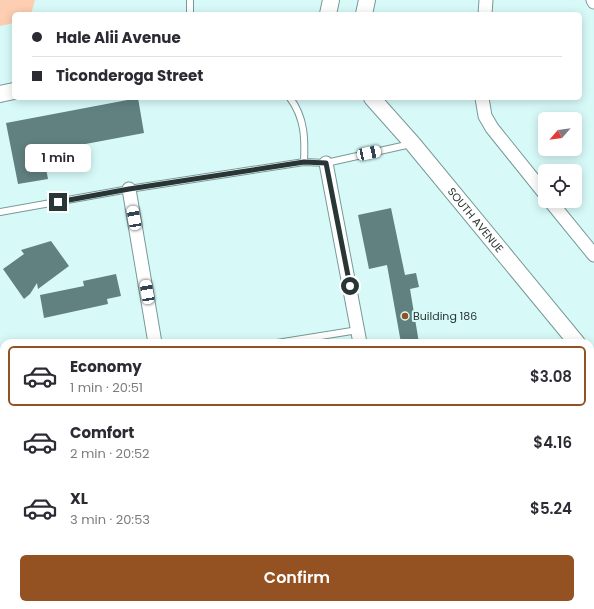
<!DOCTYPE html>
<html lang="en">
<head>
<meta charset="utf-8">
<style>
  body { margin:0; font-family:Poppins,sans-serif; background:#f7f7f7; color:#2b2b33; height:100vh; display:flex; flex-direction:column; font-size:15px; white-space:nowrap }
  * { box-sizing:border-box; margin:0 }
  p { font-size:13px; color:#7c7c81 }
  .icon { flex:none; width:22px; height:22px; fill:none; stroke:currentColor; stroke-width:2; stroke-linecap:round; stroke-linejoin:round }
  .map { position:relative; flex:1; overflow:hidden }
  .details { position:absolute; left:0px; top:339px; width:594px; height:270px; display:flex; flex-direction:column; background:#fff; border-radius:12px 12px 0 0; box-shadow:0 2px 10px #0003 }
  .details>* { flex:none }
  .top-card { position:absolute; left:12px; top:12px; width:570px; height:88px; border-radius:6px; box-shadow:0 2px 10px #0003; display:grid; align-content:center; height:88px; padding:0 20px; background:#fff }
  .needle { width:26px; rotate:242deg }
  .controls { position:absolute; left:538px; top:112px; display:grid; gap:8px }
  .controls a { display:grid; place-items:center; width:44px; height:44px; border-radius:6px; background:#fff; box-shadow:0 2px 10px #0003; font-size:20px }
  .end { position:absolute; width:18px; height:18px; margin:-9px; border:5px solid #283635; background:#fff; box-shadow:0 0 0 2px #fff }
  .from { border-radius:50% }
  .bubble { position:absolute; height:28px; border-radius:6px; background:#fff; box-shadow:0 2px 10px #0003; font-size:13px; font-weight:600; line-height:28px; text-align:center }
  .car { position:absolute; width:12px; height:24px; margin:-12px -6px; border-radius:5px; box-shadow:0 0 3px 1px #0007; background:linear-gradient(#fff 24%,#345 0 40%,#fff 0 76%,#345 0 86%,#fff 0) }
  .top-card b { display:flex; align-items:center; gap:14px; height:38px; font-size:15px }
  .top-card b+b { border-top:1px solid #e1e1e2 }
  .top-card i { width:10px; height:10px; background:#2b2b33 }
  ul { padding:7px 0 0; list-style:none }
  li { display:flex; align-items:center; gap:12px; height:60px; margin:0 8px 6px; padding:0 12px; border:2px solid transparent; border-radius:6px }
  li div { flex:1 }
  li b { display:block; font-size:15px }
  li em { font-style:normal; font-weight:600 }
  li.on { border-color:#945121 }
  li>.icon { width:36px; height:36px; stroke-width:1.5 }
  .cta { display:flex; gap:8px; margin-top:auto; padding:8px 20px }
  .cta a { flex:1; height:46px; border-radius:6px; background:#945121; color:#fff; font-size:16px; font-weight:600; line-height:46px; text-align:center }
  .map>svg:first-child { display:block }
</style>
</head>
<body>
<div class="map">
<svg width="594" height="609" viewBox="0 0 594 609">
  <rect width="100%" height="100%" fill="#d7faf9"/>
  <path fill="#fdceb1" d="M0 0H35L31 14H14V23L0 26Z
    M4 506V554L0 555V507Z"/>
  <path fill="#618080" d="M138 98 144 133 43 152 48 179 18 184 6 123Z
    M391 208 405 275 416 273 419 287 410 289 419 343H401L387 265 369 269 358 215Z
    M51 241 69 266 38 289 37 283 30 294 24 299 3 269 24 254 21 250Z
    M116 274 121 296 107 299 108 304 44 318 40 295 84 286 83 281Z"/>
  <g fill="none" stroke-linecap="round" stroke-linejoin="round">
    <defs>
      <path id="service" d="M190 0V14
        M290 98C305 118 305 139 304 162
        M0 212 129 189 304 162 326 163 411 144
        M277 343 358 330
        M0 385H4
        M0 582H4
        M494 609H501"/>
      <path id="minor" d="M593 0 594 2
        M485 14 486 0
        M482 98 485 116 492 128 545 194
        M326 163 360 343
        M129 189 155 343
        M550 201 594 255
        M400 605 401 609"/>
      <g id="tertiary">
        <path d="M328 14 331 0"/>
        <path d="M364 14 367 0"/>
        <path d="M0 94 14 91"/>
        <path id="s1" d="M372 98 413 144 577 343"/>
        <path d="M590 359 594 364"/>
      </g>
    </defs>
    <use href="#service" stroke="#799999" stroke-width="8"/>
    <use href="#minor" stroke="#799999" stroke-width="15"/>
    <use href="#tertiary" stroke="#799999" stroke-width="18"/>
    <use href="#service" stroke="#fff" stroke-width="6"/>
    <use href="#minor" stroke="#fff" stroke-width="13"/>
    <use href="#tertiary" stroke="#fff" stroke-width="16"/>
  </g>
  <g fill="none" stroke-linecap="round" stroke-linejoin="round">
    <path stroke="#283635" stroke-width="5" d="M58 202 129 189 304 162 326 163 350 286"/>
  </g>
  <circle fill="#945121" stroke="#d7faf9" stroke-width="1.5" cx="405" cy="316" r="4"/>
  <g text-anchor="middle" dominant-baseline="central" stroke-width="4" stroke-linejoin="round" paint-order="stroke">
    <g font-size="11" fill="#283635" stroke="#d7faf9">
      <text stroke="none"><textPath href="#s1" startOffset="160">SOUTH AVENUE</textPath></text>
    </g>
    <g font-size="11" fill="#283635" stroke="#d7faf9" text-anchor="start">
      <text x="413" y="316">Building 186</text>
    </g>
  </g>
</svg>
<div class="controls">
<a><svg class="needle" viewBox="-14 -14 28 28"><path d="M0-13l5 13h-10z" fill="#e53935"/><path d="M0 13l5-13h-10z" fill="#7c7c81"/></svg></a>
<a><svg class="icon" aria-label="locate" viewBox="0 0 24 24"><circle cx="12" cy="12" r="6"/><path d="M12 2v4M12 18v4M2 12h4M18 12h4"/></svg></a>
</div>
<i class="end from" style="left:350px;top:286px"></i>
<i class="end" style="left:58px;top:202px"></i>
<div class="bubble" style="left:25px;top:144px;width:66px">1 min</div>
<i class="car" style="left:369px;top:153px;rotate:78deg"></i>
<i class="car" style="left:134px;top:218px;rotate:350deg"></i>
<i class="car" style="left:147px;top:292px;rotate:350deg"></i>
<div class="top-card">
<b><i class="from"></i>Hale Alii Avenue</b>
<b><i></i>Ticonderoga Street</b>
</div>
<section class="details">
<ul>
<li class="on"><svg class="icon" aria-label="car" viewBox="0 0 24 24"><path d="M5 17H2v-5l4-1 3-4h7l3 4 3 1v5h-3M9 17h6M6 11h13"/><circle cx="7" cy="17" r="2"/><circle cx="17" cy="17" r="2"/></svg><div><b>Economy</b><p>1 min · 20:51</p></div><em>$3.08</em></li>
<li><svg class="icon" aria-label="car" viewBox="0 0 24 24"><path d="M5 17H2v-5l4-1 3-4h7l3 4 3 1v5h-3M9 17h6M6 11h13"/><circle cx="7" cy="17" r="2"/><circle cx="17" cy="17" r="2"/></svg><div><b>Comfort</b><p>2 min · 20:52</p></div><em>$4.16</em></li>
<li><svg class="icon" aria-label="car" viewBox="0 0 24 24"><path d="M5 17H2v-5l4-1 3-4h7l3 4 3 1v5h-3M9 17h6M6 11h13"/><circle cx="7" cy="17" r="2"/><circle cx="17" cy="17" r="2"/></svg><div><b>XL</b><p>3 min · 20:53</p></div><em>$5.24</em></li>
</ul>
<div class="cta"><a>Confirm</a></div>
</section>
</div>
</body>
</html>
